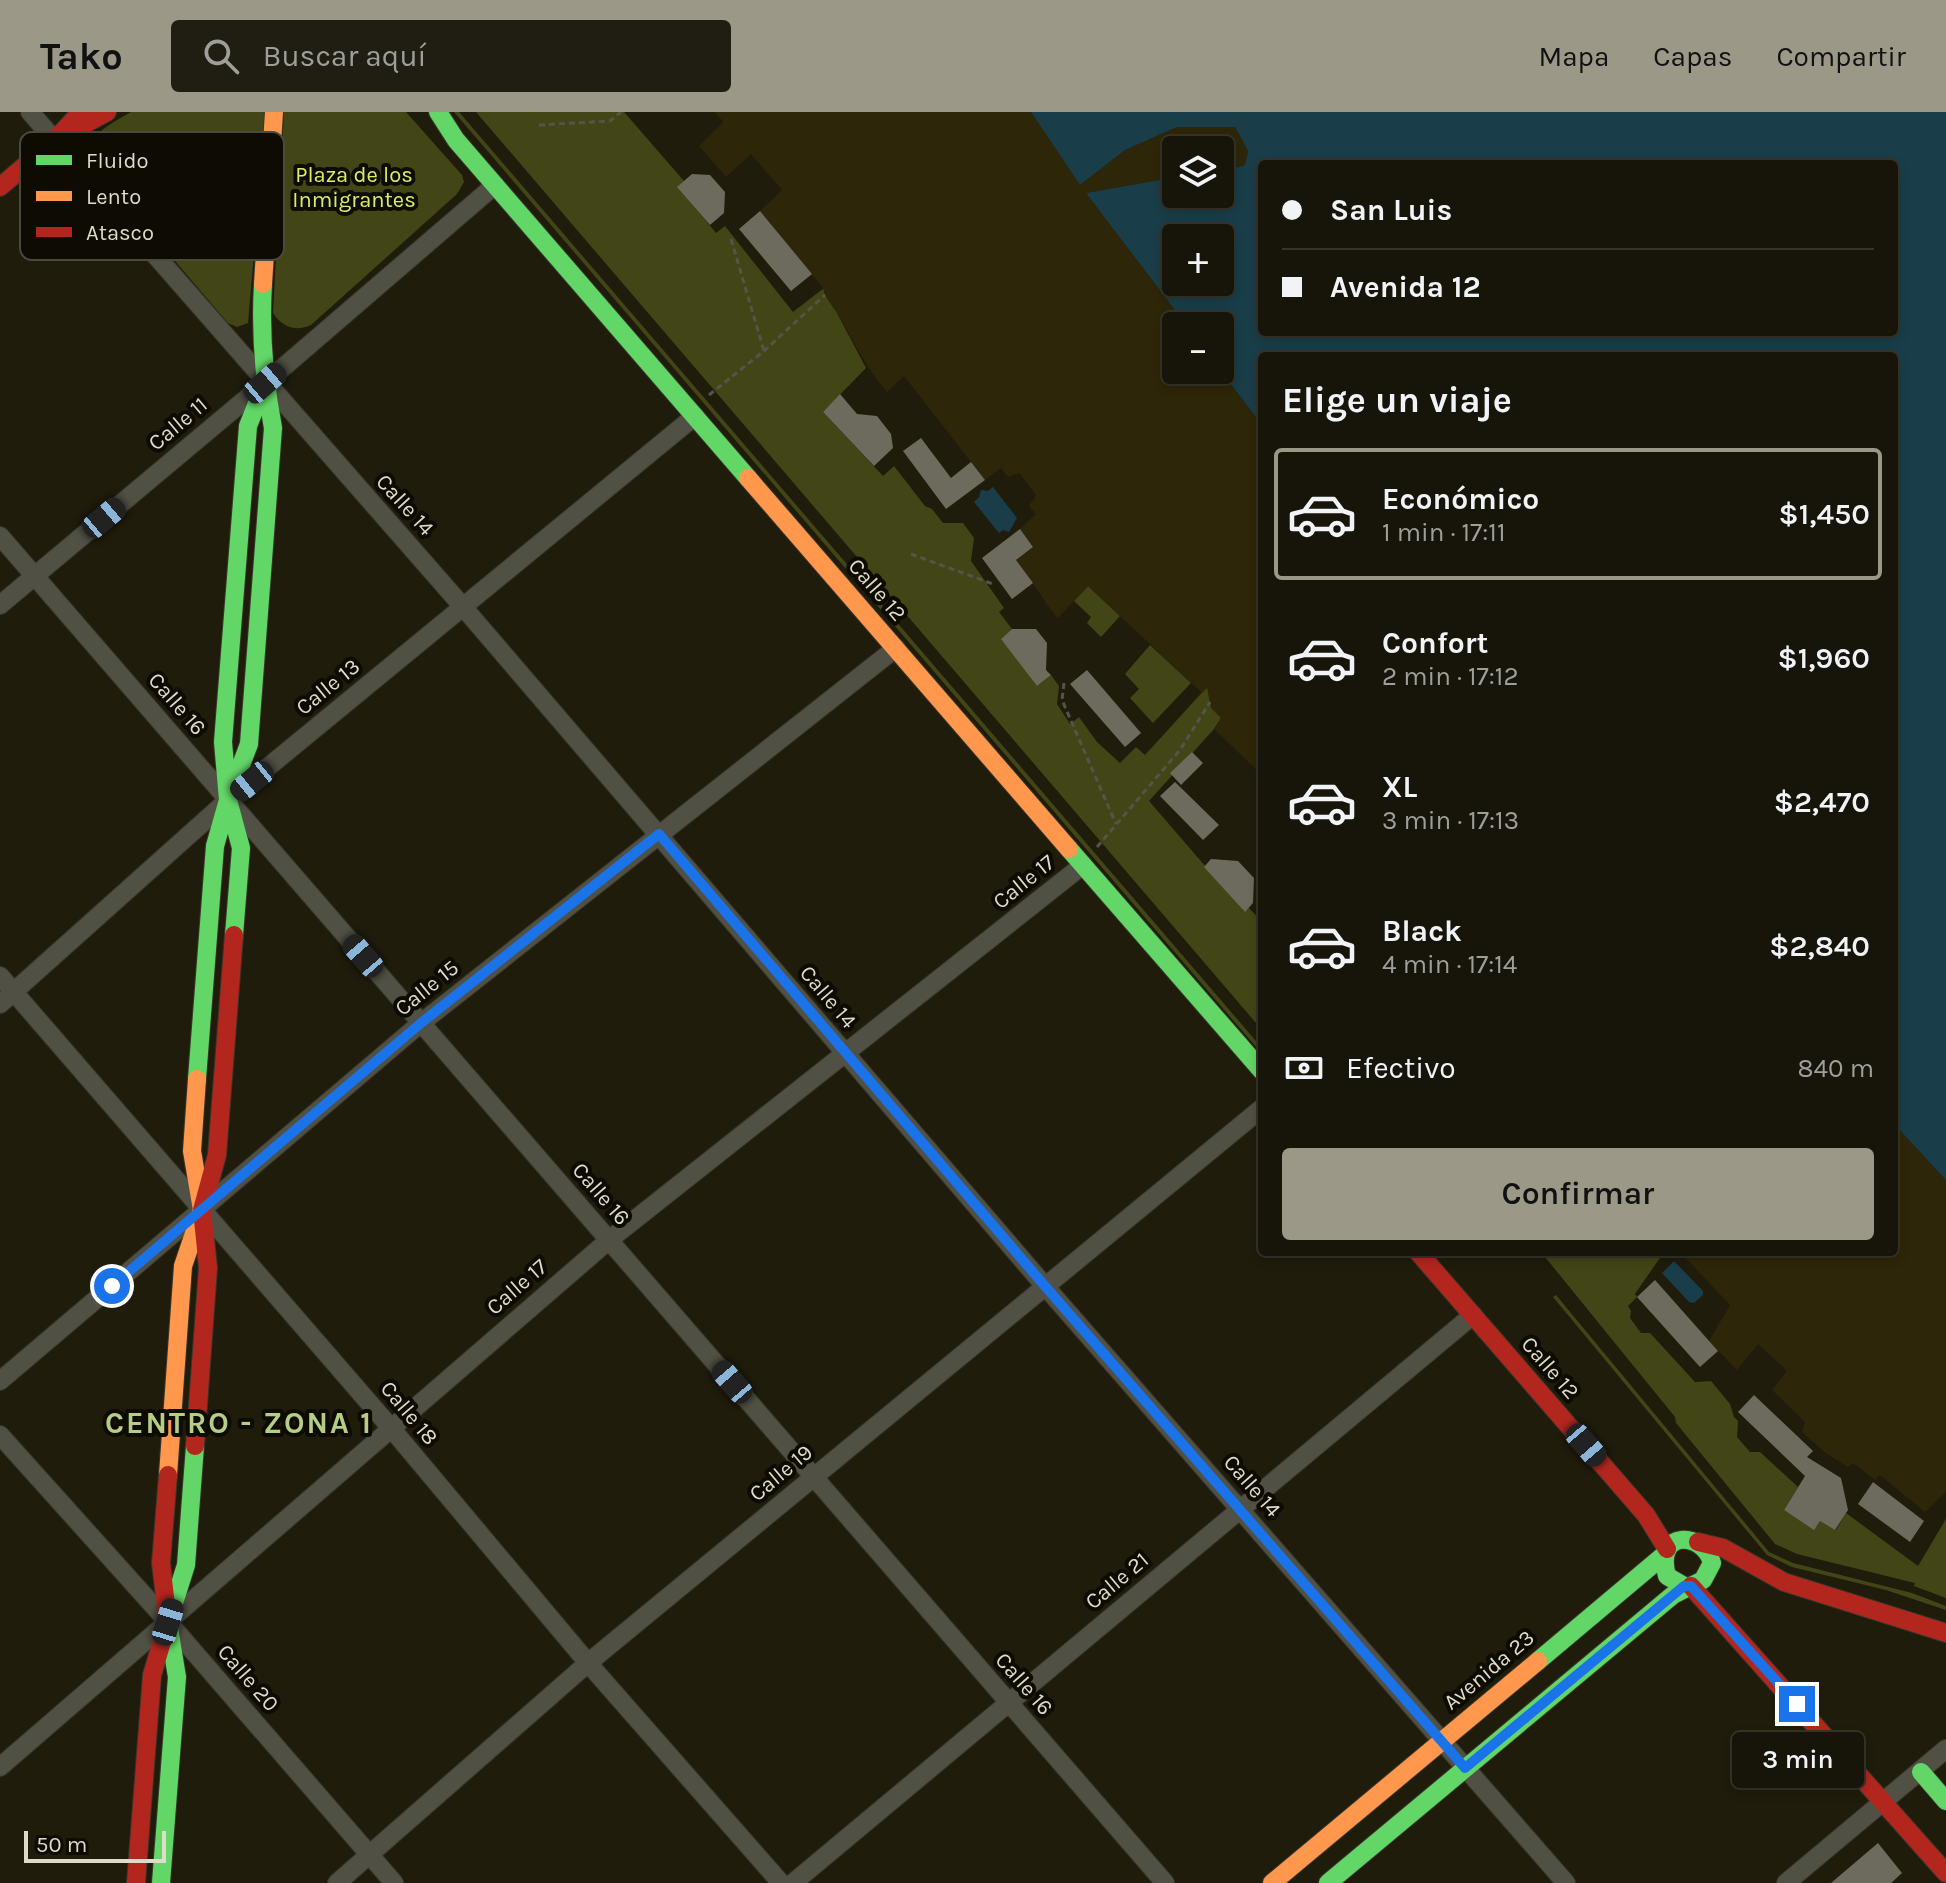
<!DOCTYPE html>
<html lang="es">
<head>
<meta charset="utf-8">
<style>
  body { margin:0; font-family:Karla,sans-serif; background:#201e12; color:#f1f3f6; height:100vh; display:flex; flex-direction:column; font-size:30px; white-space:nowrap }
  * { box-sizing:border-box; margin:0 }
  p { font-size:26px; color:#9e9f9c }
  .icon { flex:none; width:44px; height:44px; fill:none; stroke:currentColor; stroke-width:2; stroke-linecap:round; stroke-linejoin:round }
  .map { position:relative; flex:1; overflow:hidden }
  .side { position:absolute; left:1258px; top:240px; width:640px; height:904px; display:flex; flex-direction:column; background:#171509; border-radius:8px; box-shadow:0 4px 12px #0003,0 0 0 2px #36342a }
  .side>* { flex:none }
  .guide { position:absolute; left:1258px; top:48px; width:640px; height:176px; border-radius:8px; box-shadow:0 4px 12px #0003,0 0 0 2px #36342a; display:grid; align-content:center; height:176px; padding:0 24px; background:#171509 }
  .buttons { position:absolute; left:1162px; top:24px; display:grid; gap:16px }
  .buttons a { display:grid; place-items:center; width:72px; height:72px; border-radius:8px; background:#171509; box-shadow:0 4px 12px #0003,0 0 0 2px #36342a; font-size:40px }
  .scale { position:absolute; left:24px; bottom:20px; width:142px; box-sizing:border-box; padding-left:8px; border:4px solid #dedbca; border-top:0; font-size:22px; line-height:28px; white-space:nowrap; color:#dedbca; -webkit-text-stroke:6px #0d0b02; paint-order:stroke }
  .end { position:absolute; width:36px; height:36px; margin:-18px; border:10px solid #1a73e8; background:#fff; box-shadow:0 0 0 4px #fff }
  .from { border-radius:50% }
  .bubble { position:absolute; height:56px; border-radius:8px; background:#171509; box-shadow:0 4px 12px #0003,0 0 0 2px #36342a; font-size:26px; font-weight:600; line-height:56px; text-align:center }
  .car { position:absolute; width:24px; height:48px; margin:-24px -12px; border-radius:10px; box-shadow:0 0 6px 2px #0007; background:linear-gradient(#222 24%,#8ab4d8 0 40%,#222 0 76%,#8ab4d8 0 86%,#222 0) }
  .guide b { display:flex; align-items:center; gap:28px; height:76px; font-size:30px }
  .guide b+b { border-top:2px solid #36342a }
  .guide i { width:20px; height:20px; background:#f1f3f6 }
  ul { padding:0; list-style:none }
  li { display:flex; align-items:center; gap:24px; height:132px; margin:0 16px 12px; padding:0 8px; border:4px solid transparent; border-radius:8px }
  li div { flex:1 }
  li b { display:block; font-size:30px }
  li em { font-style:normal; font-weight:600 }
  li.active { border-color:#9b9888 }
  li>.icon { width:72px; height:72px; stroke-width:1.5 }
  h2 { padding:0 24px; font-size:36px; line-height:96px }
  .pay { display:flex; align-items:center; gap:20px; height:88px; padding:0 24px; font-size:30px }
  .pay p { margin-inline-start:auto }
  .action { display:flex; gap:16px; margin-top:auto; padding:16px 24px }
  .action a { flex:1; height:92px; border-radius:8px; background:#9b9888; color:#111; font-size:32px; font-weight:600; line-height:92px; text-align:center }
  header { display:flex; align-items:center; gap:48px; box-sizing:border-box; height:112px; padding:0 40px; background:#9b9888; color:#111 }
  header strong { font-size:38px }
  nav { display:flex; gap:44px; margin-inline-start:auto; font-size:28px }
  .search { width:560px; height:72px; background:#201e12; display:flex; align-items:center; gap:20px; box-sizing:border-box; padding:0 28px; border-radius:8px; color:#9e9f9c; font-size:30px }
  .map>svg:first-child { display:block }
</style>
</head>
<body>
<header>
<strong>Tako</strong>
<div class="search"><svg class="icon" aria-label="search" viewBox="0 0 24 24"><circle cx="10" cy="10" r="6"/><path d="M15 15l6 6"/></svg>Buscar aquí</div>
<nav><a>Mapa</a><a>Capas</a><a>Compartir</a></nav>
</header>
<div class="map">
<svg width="1946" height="1771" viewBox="0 0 1946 1771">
  <rect width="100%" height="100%" fill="#1f1c0c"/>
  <path fill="#424616" d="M131 0H266L248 211 237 215 228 211 88 47C84 24 114 10 131 0Z
    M284 0H406L462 63 464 70 457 82 311 213C296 220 282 215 273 201Z
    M454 0H459L1262 936V942Z
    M476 0H624L684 69 678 75 716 121 725 114 793 200 824 176 825 183 837 201 866 256 823 300 883 364 894 354 925 394 932 397 943 411H963L974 426 971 449 1004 496 999 500 1012 517 1002 526 1037 574 1051 563 1059 574 1057 592 1070 612 1079 605 1097 630 1120 651 1136 635 1145 643 1207 575 1221 606 1214 617 1149 689 1244 799 1249 796 1262 810V918Z
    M1088 474 1120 504 1101 525 1087 511 1091 505 1074 489Z
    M1150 533 1191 571 1153 611 1130 586 1139 577 1125 562Z
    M1541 1140H1664L1635 1182 1637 1185 1628 1194 1631 1199 1630 1206 1641 1221H1650L1695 1270 1711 1269 1730 1292 1734 1305 1738 1309 1737 1325 1750 1340H1760L1798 1375 1784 1398 1814 1417 1820 1409 1836 1418 1846 1401 1918 1454 1946 1407V1486L1914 1474 1915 1471 1797 1442 1775 1432 1676 1311 1675 1305Z
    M1556 1183 1769 1440 1793 1451 1912 1481 1946 1494V1498L1886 1478 1792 1455 1767 1443 1553 1185Z"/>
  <path fill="#2e2608" d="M715 0H1031L1080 73 1125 38 1177 15H1235L1248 39 1245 53 1220 60V38H1176V65L1086 81 1187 214H1176V258H1220L1262 313V663L1214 617 1221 606 1211 596 1207 576 1202 581 1088 474 1058 506 1054 502 1016 448 1033 435 1020 417 1036 402 1029 394 1036 383 1019 361 1008 365 1001 356 985 368 904 264 887 280C865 254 855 232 839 204 834 194 825 187 823 176L760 99 782 78 751 42 726 65 699 34 723 10Z
    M1894 1012 1946 1068V1380L1925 1400 1880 1363 1875 1368 1853 1351 1848 1355 1827 1342 1802 1320 1805 1310 1772 1278 1787 1259 1758 1232 1737 1258 1709 1229 1730 1193 1680 1140H1894Z"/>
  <path fill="#193e49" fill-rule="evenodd" d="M1031 0H1946V1068L1894 1012V244H1262V313L1220 258V214H1187L1086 81 1176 65V82H1220V60L1245 53 1248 39 1235 15H1177L1125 38 1080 73ZM1894 52V220H1262V52ZM1176 126H1220V170H1176Z
    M993 375 1017 406 1009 420 1003 418 999 421 974 390 979 385 981 378 988 379Z
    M1674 1149 1703 1179V1183L1694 1191 1689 1190 1662 1161Z"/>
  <path fill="#6d6b5d" d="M692 62 710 63 725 80 724 101 710 113 677 75Z
    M760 99 812 162 791 179 739 117Z
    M840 282 857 302 877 304 891 322 893 336 874 354 823 300Z
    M921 326 951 366 971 350 985 368 946 397 903 339Z
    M1020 417 1033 435 1016 448 1033 471 1012 487 982 446Z
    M1012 517H1036L1047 531 1046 558 1051 563 1037 574 1001 527Z
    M1087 558 1141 621 1125 635 1070 572Z
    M1192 640 1203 651 1181 673 1170 661Z
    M1175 670 1219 713 1203 728 1160 684Z
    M1211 747 1238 749 1254 766 1253 791 1245 800 1204 755Z
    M1655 1168 1718 1239 1700 1255 1637 1185Z
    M1754 1283 1813 1339 1807 1345 1841 1366 1848 1398 1835 1418 1820 1409 1814 1418 1784 1398 1805 1364 1738 1300Z
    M1873 1370 1924 1409 1910 1430 1858 1392Z
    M1878 1731 1902 1761 1891 1771H1831Z"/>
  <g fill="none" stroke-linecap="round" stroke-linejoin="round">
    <defs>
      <path id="street" d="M30 0 464 496 1044 1173 1566 1771
        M0 424 1165 1771
        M0 493 265 271 495 73
        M0 864 391 1316 588 1551 781 1771
        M0 892 228 688 695 304
        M0 1269 421 911 896 536
        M0 1323 168 1510 394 1771
        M0 1655 609 1128 1083 753
        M337 1771 588 1551 1262 996
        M793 1771 1473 1203
        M1786 1771 1946 1637"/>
      <path id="fast" d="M438 0 456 28 748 366
        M1069 737 1262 959
        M234 823 241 736 228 688 249 632 273 316C264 268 260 221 263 172
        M197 967 215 734 228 688 223 630 248 314 265 271
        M1538 1549 1664 1443
        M1921 1660 1946 1689
        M161 1771 177 1565 168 1510 186 1453 195 1334
        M1328 1771 1673 1483 1703 1468 1712 1451C1704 1420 1654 1416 1667 1464L1684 1474"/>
      <path id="slow" d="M263 172 274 0
        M748 366 1069 737
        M168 1363 183 1154 202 1098 192 1039 197 967
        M1272 1771 1538 1549"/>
      <path id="jam" d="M68 21 107 0
        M0 75 54 29 81 0
        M1418 1140 1646 1403 1667 1437
        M195 1334 208 1156 202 1098 217 1043 234 823
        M1698 1430 1723 1436 1784 1470 1946 1521
        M1691 1474 1946 1761
        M136 1771 152 1563 168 1510 161 1451 168 1363"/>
    </defs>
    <use href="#street" stroke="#38362b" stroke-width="20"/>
    <use href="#fast" stroke="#38362b" stroke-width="20"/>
    <use href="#slow" stroke="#38362b" stroke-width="20"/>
    <use href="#jam" stroke="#38362b" stroke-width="20"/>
    <path stroke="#555449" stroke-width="3" stroke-dasharray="6 4" stroke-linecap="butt" d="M539 13 610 9 621 0
      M731 127 764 239
      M709 283 764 239 825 183
      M911 442 993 472
      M1064 571 1062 588 1116 712
      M1097 735 1180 638 1210 590
      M1262 808V812"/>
    <use href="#street" stroke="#515044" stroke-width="18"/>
    <use href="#fast" stroke="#63d668" stroke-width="18"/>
    <use href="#slow" stroke="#ff974d" stroke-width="18"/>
    <use href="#jam" stroke="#b3261e" stroke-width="18"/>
  </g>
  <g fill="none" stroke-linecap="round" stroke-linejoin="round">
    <path stroke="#1a73e8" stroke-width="10" d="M112 1174 421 911 659 722 1044 1173 1465 1656 1684 1474H1691L1797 1592"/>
  </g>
  <g text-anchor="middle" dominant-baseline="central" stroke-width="8" stroke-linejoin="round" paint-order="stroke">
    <g font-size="22" fill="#ddec65" stroke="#0d0b02">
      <text x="354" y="63">Plaza de los<tspan x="354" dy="25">Inmigrantes</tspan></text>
    </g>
    <g font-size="22" fill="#dedbca" stroke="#0d0b02">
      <text transform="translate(178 312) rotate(-40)">Calle 11</text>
      <text transform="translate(405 393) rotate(48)">Calle 14</text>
      <text transform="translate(877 478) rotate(49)">Calle 12</text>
      <text transform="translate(328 575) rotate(-39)">Calle 13</text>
      <text transform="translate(177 592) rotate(49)">Calle 16</text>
      <text transform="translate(1024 770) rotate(-39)">Calle 17</text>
      <text transform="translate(427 876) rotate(-39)">Calle 15</text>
      <text transform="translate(828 885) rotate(50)">Calle 14</text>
      <text transform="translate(601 1082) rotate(49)">Calle 16</text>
      <text transform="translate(517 1175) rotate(-41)">Calle 17</text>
      <text transform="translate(1550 1256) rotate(49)">Calle 12</text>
      <text transform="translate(409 1301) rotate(50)">Calle 18</text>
      <text transform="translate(781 1361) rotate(-40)">Calle 19</text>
      <text transform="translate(1252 1374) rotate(49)">Calle 14</text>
      <text transform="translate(1117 1469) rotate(-40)">Calle 21</text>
      <text transform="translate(1489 1558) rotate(-40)">Avenida 23</text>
      <text transform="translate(248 1566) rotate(49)">Calle 20</text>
      <text transform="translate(1024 1572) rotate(49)">Calle 16</text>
    </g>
    <g font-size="30" font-weight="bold" letter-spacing="2" fill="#b6cd84" stroke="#0d0b02">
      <text x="239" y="1311">CENTRO - ZONA 1</text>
    </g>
  </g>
  <rect x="20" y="20" width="264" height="128" rx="12" fill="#0d0b02" stroke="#4c493e" stroke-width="2"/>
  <rect x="36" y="43" width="36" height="10" fill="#63d668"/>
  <rect x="36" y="79" width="36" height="10" fill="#ff974d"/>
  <rect x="36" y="115" width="36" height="10" fill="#b3261e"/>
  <g font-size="22" fill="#dedbca">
    <text x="86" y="56">Fluido</text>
    <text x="86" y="92">Lento</text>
    <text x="86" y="128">Atasco</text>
  </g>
</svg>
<div class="buttons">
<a><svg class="icon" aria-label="layers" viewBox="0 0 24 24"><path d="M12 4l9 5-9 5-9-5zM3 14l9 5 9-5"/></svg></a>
<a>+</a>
<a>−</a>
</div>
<div class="scale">50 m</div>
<i class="end from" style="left:112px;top:1174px"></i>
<i class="end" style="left:1797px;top:1592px"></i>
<div class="bubble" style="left:1732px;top:1620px;width:132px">3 min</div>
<i class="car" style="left:265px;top:271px;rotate:49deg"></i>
<i class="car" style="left:104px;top:406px;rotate:50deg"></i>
<i class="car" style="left:252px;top:669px;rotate:231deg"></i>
<i class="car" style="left:363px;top:844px;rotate:319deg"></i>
<i class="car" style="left:732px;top:1270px;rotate:319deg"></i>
<i class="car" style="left:1586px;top:1333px;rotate:139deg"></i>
<i class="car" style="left:168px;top:1510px;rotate:17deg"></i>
<div class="guide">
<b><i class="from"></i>San Luis</b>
<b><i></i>Avenida 12</b>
</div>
<section class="side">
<h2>Elige un viaje</h2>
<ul>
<li class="active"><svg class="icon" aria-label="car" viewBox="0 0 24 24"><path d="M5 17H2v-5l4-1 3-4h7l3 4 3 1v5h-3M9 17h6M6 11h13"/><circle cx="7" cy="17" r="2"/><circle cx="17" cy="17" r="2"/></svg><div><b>Económico</b><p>1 min · 17:11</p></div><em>$1,450</em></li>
<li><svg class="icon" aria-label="car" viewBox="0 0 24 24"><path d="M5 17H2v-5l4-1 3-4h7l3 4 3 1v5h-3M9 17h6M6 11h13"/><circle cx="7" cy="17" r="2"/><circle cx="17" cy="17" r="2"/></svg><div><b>Confort</b><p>2 min · 17:12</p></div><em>$1,960</em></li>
<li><svg class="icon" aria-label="car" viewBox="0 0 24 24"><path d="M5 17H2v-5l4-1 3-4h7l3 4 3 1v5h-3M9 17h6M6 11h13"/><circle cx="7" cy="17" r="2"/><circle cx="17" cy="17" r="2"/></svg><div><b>XL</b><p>3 min · 17:13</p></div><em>$2,470</em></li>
<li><svg class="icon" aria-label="car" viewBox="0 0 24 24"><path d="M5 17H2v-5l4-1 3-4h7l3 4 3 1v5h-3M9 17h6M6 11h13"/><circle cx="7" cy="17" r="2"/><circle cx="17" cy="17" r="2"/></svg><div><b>Black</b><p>4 min · 17:14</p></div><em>$2,840</em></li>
</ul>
<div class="pay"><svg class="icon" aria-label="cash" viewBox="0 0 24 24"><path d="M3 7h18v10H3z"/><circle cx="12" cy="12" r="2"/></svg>Efectivo<p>840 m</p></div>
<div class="action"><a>Confirmar</a></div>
</section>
</div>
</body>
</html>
